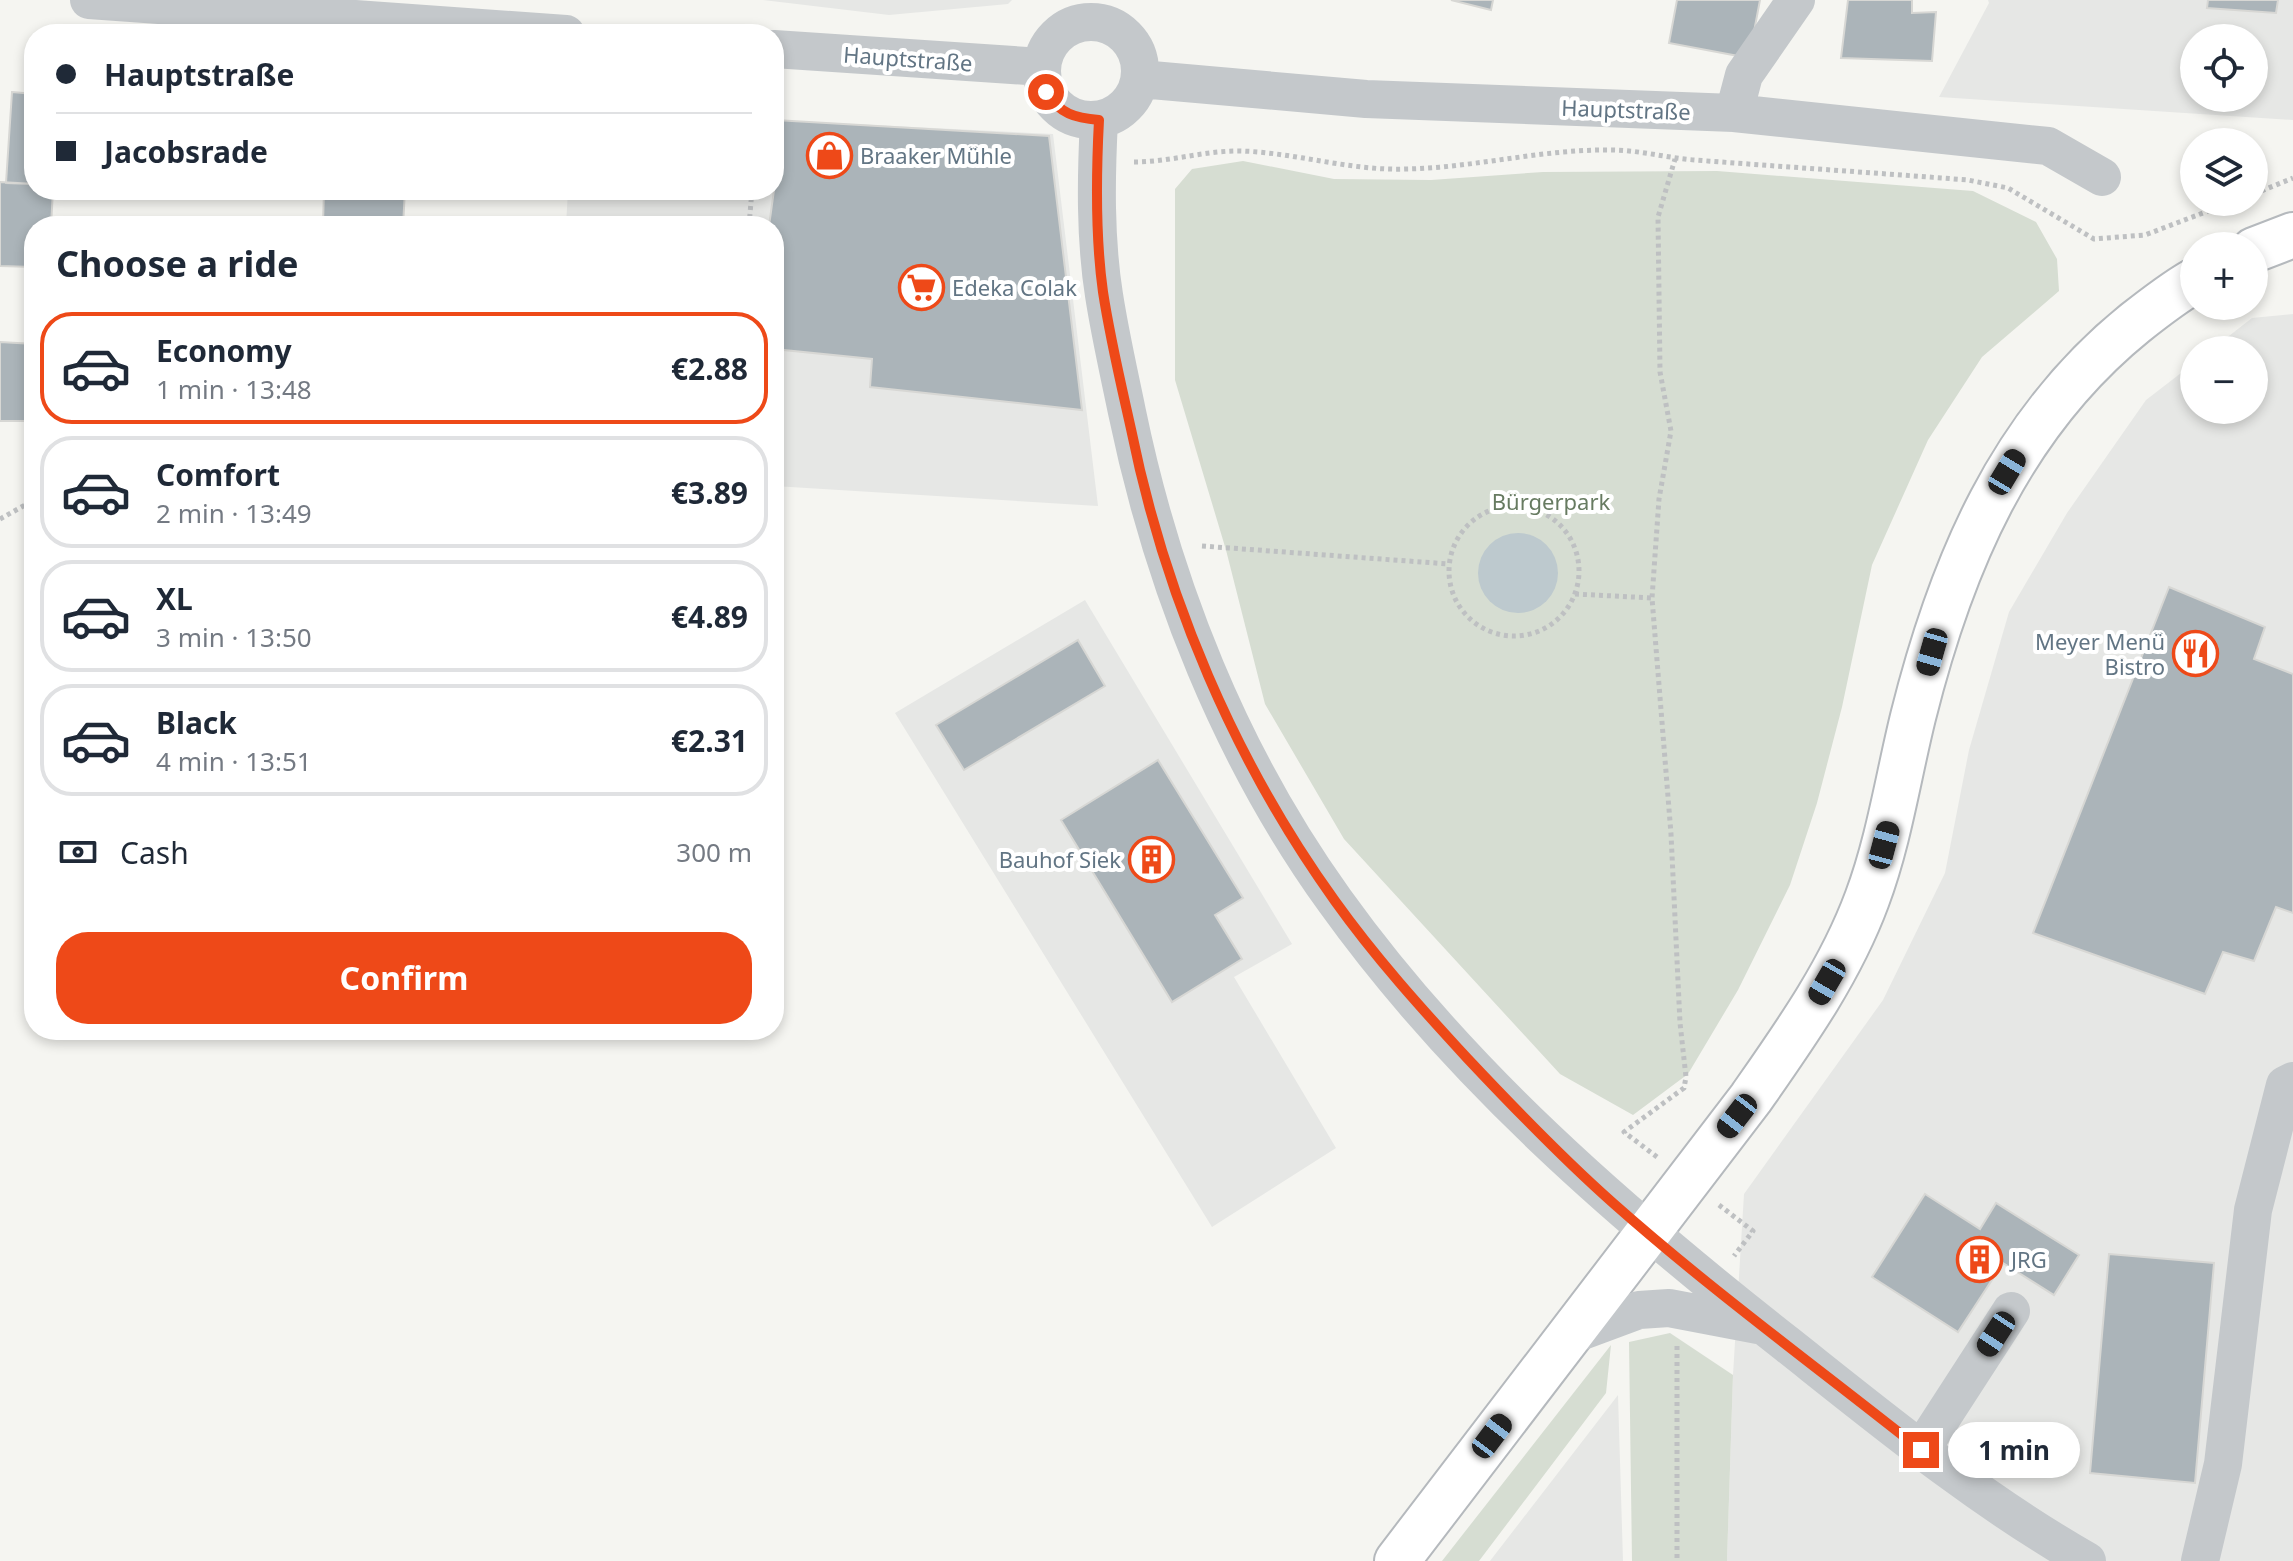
<!DOCTYPE html>
<html lang="en">
<head>
<meta charset="utf-8">
<style>
  body { margin:0; font-family:"Noto Sans",sans-serif; background:#f2f2f3; color:#1f2937; height:100vh; display:flex; flex-direction:column; font-size:30px; white-space:nowrap }
  * { box-sizing:border-box; margin:0 }
  p { font-size:26px; color:#747a83 }
  .icon { flex:none; width:44px; height:44px; fill:none; stroke:currentColor; stroke-width:2; stroke-linecap:round; stroke-linejoin:round }
  .map { position:relative; flex:1; overflow:hidden }
  .details { position:absolute; left:24px; top:216px; width:760px; height:824px; display:flex; flex-direction:column; background:#fff; border-radius:32px; box-shadow:0 4px 12px #0003 }
  .details>* { flex:none }
  .guide { position:absolute; left:24px; top:24px; width:760px; height:176px; border-radius:32px; box-shadow:0 4px 12px #0003; display:grid; align-content:center; height:176px; padding:0 32px; background:#fff }
  .fabs { position:absolute; left:2180px; top:24px; display:grid; gap:16px }
  .fabs a { display:grid; place-items:center; width:88px; height:88px; border-radius:50%; background:#fff; box-shadow:0 4px 12px #0003; font-size:40px }
  .end { position:absolute; width:36px; height:36px; margin:-18px; border:10px solid #ee4918; background:#fff; box-shadow:0 0 0 4px #fff }
  .from { border-radius:50% }
  .bubble { position:absolute; height:56px; border-radius:28px; background:#fff; box-shadow:0 4px 12px #0003; font-size:26px; font-weight:700; line-height:56px; text-align:center }
  .car { position:absolute; width:24px; height:48px; margin:-24px -12px; border-radius:10px; box-shadow:0 0 6px 2px #0007; background:linear-gradient(#222 24%,#8ab4d8 0 40%,#222 0 76%,#8ab4d8 0 86%,#222 0) }
  .guide b { display:flex; align-items:center; gap:28px; height:76px; font-size:30px }
  .guide b+b { border-top:2px solid #e0e1e3 }
  .guide i { width:20px; height:20px; background:#1f2937 }
  ul { padding:0; list-style:none }
  li { display:flex; align-items:center; gap:24px; height:112px; margin:0 16px 12px; padding:0 16px; border:4px solid #e0e1e3; border-radius:32px }
  li div { flex:1 }
  li b { display:block; font-size:30px }
  li em { font-style:normal; font-weight:700 }
  li.active { border-color:#ee4918 }
  li>.icon { width:72px; height:72px; stroke-width:1.5 }
  h2 { padding:0 32px; font-size:36px; line-height:96px }
  .pay { display:flex; align-items:center; gap:20px; height:88px; padding:0 32px; font-size:30px }
  .pay p { margin-inline-start:auto }
  .button { display:flex; gap:16px; margin-top:auto; padding:16px 32px }
  .button a { flex:1; height:92px; border-radius:32px; background:#ee4918; color:#fff; font-size:32px; font-weight:700; line-height:92px; text-align:center }
  .map>svg:first-child { display:block }
</style>
</head>
<body>
<div class="map">
<svg width="2293" height="1561" viewBox="0 0 2293 1561">
  <rect width="100%" height="100%" fill="#f5f5f1"/>
  <path fill="#e6e7e5" fill-rule="evenodd" d="M763 0H1012L1008 4 889 15Z
    M1988 0H2293V120L1939 97 1989 3ZM2194 38H2254V98H2194Z
    M774 120 1053 134 1098 506 774 486V226H566L568 190H774Z
    M2293 314V1561H1727L1733 1375 1744 1194 1883 1000 1945 873 1969 750 2009 612 2067 513 2146 400 2194 363V410H2254V350H2211L2252 318Z
    M1085 600 1292 944 1234 977 1336 1148 1212 1227 895 713Z
    M1618 1395 1623 1561H1490Z"/>
  <path fill="#d6ddd2" d="M1243 161 1334 179 1431 180 1543 172 1717 171 1973 191 2036 222 2057 259 2059 291 1982 357 1928 440 1872 565 1842 707 1817 803 1790 885 1738 990 1688 1074 1633 1115 1560 1074 1344 839 1265 704 1226 550 1175 380V189L1192 169Z
    M1670 1333 1733 1375 1727 1561H1632L1629 1342Z
    M1611 1345 1606 1393 1479 1561H1442Z"/>
  <path fill="#bdc9ce" d="M1478 573a40 40 0 1 1 80 0a40 40 0 1 1-80 0Z"/>
  <path fill="#abb4b9" stroke="#d7d7d4" stroke-width="2" d="M1451 0H1493L1491 10Z
    M1677 0H1760L1749 58 1669 43Z
    M1848 0H1912V13L1936 12 1932 61 1841 58Z
    M2208 0H2278L2276 13 2207 8Z
    M12 92 34 94V184L6 183Z
    M775 120 1049 136 1082 410 870 387 872 359 774 349V226H769L774 190Z
    M0 182 34 184V190H53L51 226H34V267L0 266Z
    M324 190H405L403 226 323 224Z
    M0 342 34 344V421H0Z
    M2169 587 2265 627 2254 659 2293 674V913L2276 907 2254 961 2223 952 2205 994 2033 933Z
    M1078 640 1105 686 964 770 936 725Z
    M1158 760 1243 898 1215 915 1242 959 1172 1002 1061 820Z
    M1925 1194 1980 1229 1996 1203 2079 1255 2054 1295 2003 1263 1958 1332 1872 1277Z
    M2109 1254 2214 1263 2195 1483 2090 1473Z"/>
  <g fill="none" stroke-linecap="round" stroke-linejoin="round">
    <defs>
      <path id="major" d="M2254 250 2293 235
        M1397 1561 1751 1098C1795 1035 1840 972 1867 899 1889 840 1898 778 1913 717 1951 565 2010 424 2135 323 2154 308 2173 293 2194 281"/>
    </defs>
    <use href="#major" stroke="#b5b9bd" stroke-width="48"/>
    <path stroke="#bec0c2" stroke-width="5" stroke-dasharray="4 4" stroke-linecap="butt" d="M1134 162C1171 162 1206 150 1242 151 1297 153 1351 171 1405 169 1474 168 1541 149 1611 150 1639 150 1667 158 1695 160 1786 167 1877 173 1968 180L2008 188 2094 239 2145 235 2232 202
      M774 176H775
      M2254 194 2293 178
      M749 226 752 190
      M1449 571a65 65 0 1 1 130 0a65 65 0 1 1-130 0Z
      M0 519 34 500
      M1202 546 1449 564
      M1575 594 1652 598
      M1657 1157 1624 1132 1684 1088 1686 1077 1680 1023 1671 834 1652 598 1659 499 1671 431 1660 372 1658 217 1675 159
      M1719 1205 1753 1231 1734 1256
      M1677 1346V1561"/>
    <path stroke="#c4c8cb" stroke-width="38" d="M89 0 566 34
      M1042 71a49 49 0 1 1 98 0a49 49 0 1 1-98 0Z
      M774 49 1042 67
      M1140 79 1366 99 1734 113 2048 146 2102 177
      M1734 113 1744 75 1796 0
      M1099 120C1096 178 1095 238 1104 295 1110 334 1119 373 1127 412 1163 586 1231 757 1335 901 1459 1074 1622 1215 1788 1345 1885 1422 1980 1500 2087 1561
      M1569 1336 1639 1310 1669 1308 1758 1325
      M1921 1450 2011 1311
      M2200 1561 2223 1464 2253 1210 2285 1085 2293 1081"/>
    <use href="#major" stroke="#fff" stroke-width="44"/>
  </g>
  <g fill="none" stroke-linecap="round" stroke-linejoin="round">
    <path stroke="#ee4918" stroke-width="10" d="M1046 92C1060 114 1075 118 1099 120 1096 177 1095 235 1103 292 1110 338 1121 384 1131 429 1165 597 1235 762 1335 901 1375 957 1421 1008 1467 1058 1514 1108 1562 1158 1613 1203 1711 1290 1818 1368 1921 1450"/>
  </g>
  <defs>
    <symbol id="shop-ring" viewBox="-11 -11 22 22"><circle r="9.5" fill="#fff" stroke="#ee4918" stroke-width="1.5"/><path d="M-5-2.5h2.3a2.7 3.5 0 0 1 5.4 0H5L5.5 6h-11ZM-1.5-2.5h3a1.5 2.3 0 0 0-3 0Z" fill="#ee4918"/></symbol>
    <symbol id="supermarket-ring" viewBox="-11 -11 22 22"><circle r="9.5" fill="#fff" stroke="#ee4918" stroke-width="1.5"/><path d="M-6-5.5h2.5l.6 2H6L4.5 2H-2.5L-4.4-4H-6ZM-1.5 3.2a1.3 1.3 0 1 0 .1 0ZM3 3.2a1.3 1.3 0 1 0 .1 0Z" fill="#ee4918"/></symbol>
    <symbol id="restaurant-ring" viewBox="-11 -11 22 22"><circle r="9.5" fill="#fff" stroke="#ee4918" stroke-width="1.5"/><path d="M-5-6h1v4h1v-4h1v4h1v-4h1v5L-1.5 .5V6h-2V.5L-5-1ZM5-6V6H3V1.5H1.5Q1.5-4 5-6Z" fill="#ee4918"/></symbol>
    <symbol id="building-ring" viewBox="-11 -11 22 22"><circle r="9.5" fill="#fff" stroke="#ee4918" stroke-width="1.5"/><path d="M-4-6H4V6H1V3H-1V6H-4ZM-2.5-4.3h1.7v1.8h-1.7ZM.8-4.3h1.7v1.8H.8ZM-2.5-1h1.7V.8h-1.7ZM.8-1h1.7V.8H.8Z" fill="#ee4918"/></symbol>
  </defs>
  <g fill-rule="evenodd">
    <use href="#shop-ring" x="804" y="130" width="51" height="51"/>
    <use href="#supermarket-ring" x="896" y="262" width="51" height="51"/>
    <use href="#restaurant-ring" x="2170" y="628" width="51" height="51"/>
    <use href="#building-ring" x="1126" y="834" width="51" height="51"/>
    <use href="#building-ring" x="1954" y="1234" width="51" height="51"/>
  </g>
  <g text-anchor="middle" dominant-baseline="central" stroke-width="8" stroke-linejoin="round" paint-order="stroke">
    <g font-size="22" fill="#627584" stroke="#fff">
      <text transform="translate(908 58) rotate(4)">Hauptstraße</text>
      <text transform="translate(1626 109) rotate(2)">Hauptstraße</text>
    </g>
    <g font-size="22" fill="#627584" stroke="#fff" text-anchor="start">
      <text x="860" y="155">Braaker Mühle</text>
      <text x="952" y="287">Edeka Colak</text>
      <text x="2165" y="641" text-anchor="end">Meyer Menü<tspan x="2165" dy="25">Bistro</tspan></text>
      <text x="1121" y="859" text-anchor="end">Bauhof Siek</text>
      <text x="2011" y="1259">JRG</text>
    </g>
    <g font-size="22" fill="#677b61" stroke="#fff">
      <text x="1551" y="501">Bürgerpark</text>
    </g>
  </g>
</svg>
<div class="fabs">
<a><svg class="icon" aria-label="locate" viewBox="0 0 24 24"><circle cx="12" cy="12" r="6"/><path d="M12 2v4M12 18v4M2 12h4M18 12h4"/></svg></a>
<a><svg class="icon" aria-label="layers" viewBox="0 0 24 24"><path d="M12 4l9 5-9 5-9-5zM3 14l9 5 9-5"/></svg></a>
<a>+</a>
<a>−</a>
</div>
<i class="end from" style="left:1046px;top:92px"></i>
<i class="end" style="left:1921px;top:1450px"></i>
<div class="bubble" style="left:1948px;top:1422px;width:132px">1 min</div>
<i class="car" style="left:2007px;top:472px;rotate:31deg"></i>
<i class="car" style="left:1932px;top:652px;rotate:196deg"></i>
<i class="car" style="left:1884px;top:845px;rotate:15deg"></i>
<i class="car" style="left:1827px;top:982px;rotate:210deg"></i>
<i class="car" style="left:1737px;top:1116px;rotate:218deg"></i>
<i class="car" style="left:1996px;top:1334px;rotate:213deg"></i>
<i class="car" style="left:1492px;top:1436px;rotate:37deg"></i>
<div class="guide">
<b><i class="from"></i>Hauptstraße</b>
<b><i></i>Jacobsrade</b>
</div>
<section class="details">
<h2>Choose a ride</h2>
<ul>
<li class="active"><svg class="icon" aria-label="car" viewBox="0 0 24 24"><path d="M5 17H2v-5l4-1 3-4h7l3 4 3 1v5h-3M9 17h6M6 11h13"/><circle cx="7" cy="17" r="2"/><circle cx="17" cy="17" r="2"/></svg><div><b>Economy</b><p>1 min · 13:48</p></div><em>€2.88</em></li>
<li><svg class="icon" aria-label="car" viewBox="0 0 24 24"><path d="M5 17H2v-5l4-1 3-4h7l3 4 3 1v5h-3M9 17h6M6 11h13"/><circle cx="7" cy="17" r="2"/><circle cx="17" cy="17" r="2"/></svg><div><b>Comfort</b><p>2 min · 13:49</p></div><em>€3.89</em></li>
<li><svg class="icon" aria-label="car" viewBox="0 0 24 24"><path d="M5 17H2v-5l4-1 3-4h7l3 4 3 1v5h-3M9 17h6M6 11h13"/><circle cx="7" cy="17" r="2"/><circle cx="17" cy="17" r="2"/></svg><div><b>XL</b><p>3 min · 13:50</p></div><em>€4.89</em></li>
<li><svg class="icon" aria-label="car" viewBox="0 0 24 24"><path d="M5 17H2v-5l4-1 3-4h7l3 4 3 1v5h-3M9 17h6M6 11h13"/><circle cx="7" cy="17" r="2"/><circle cx="17" cy="17" r="2"/></svg><div><b>Black</b><p>4 min · 13:51</p></div><em>€2.31</em></li>
</ul>
<div class="pay"><svg class="icon" aria-label="cash" viewBox="0 0 24 24"><path d="M3 7h18v10H3z"/><circle cx="12" cy="12" r="2"/></svg>Cash<p>300 m</p></div>
<div class="button"><a>Confirm</a></div>
</section>
</div>
</body>
</html>
